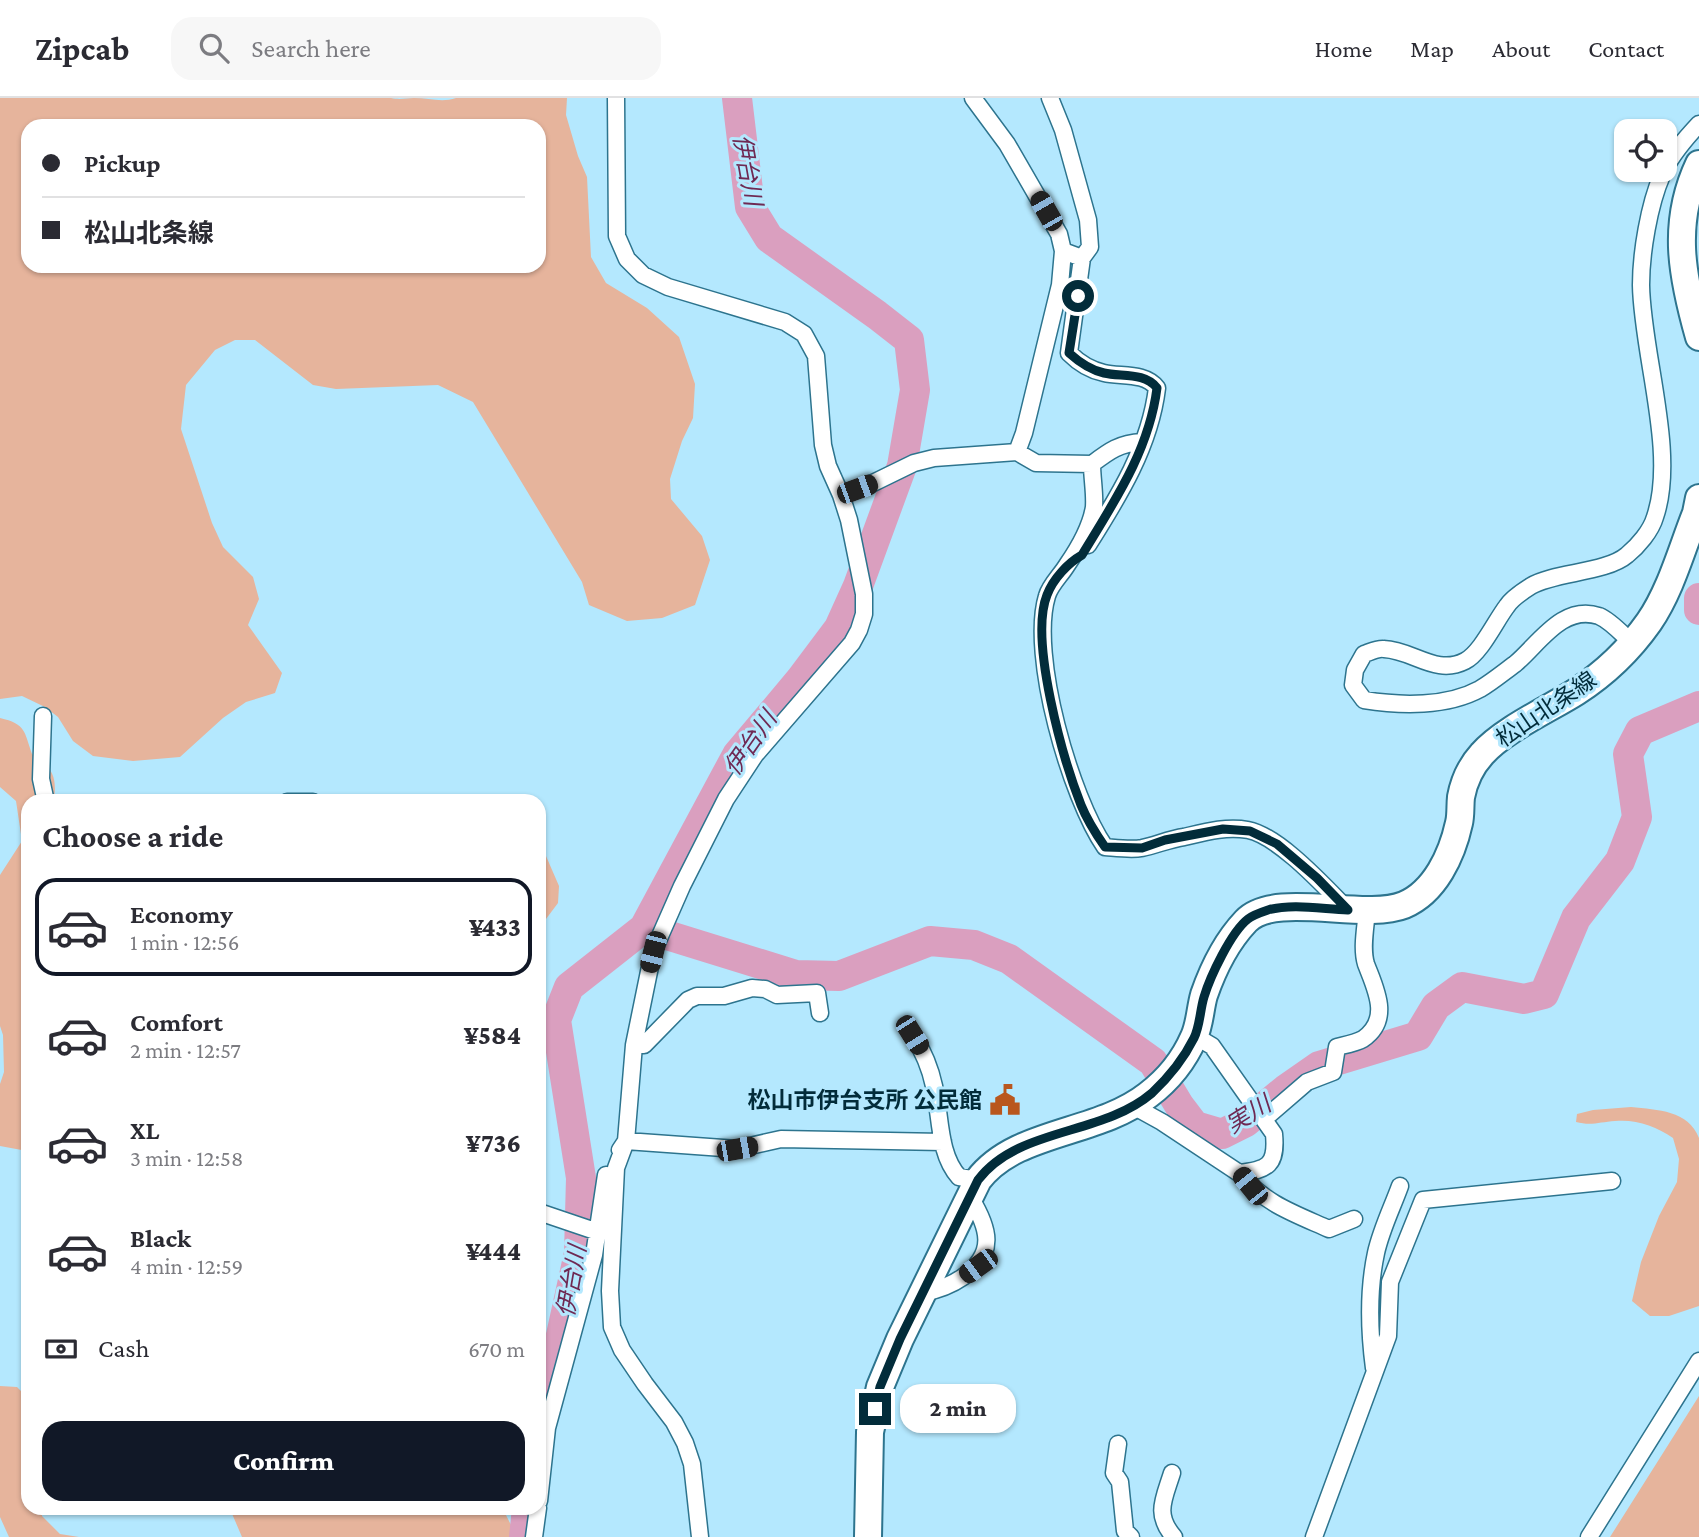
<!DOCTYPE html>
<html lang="en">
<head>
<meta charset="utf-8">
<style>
  body { margin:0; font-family:"Crimson Pro","Noto Sans JP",serif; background:#f7f7f7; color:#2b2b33; height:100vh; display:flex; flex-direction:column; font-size:26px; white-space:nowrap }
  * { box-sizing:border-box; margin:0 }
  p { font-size:23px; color:#7c7c81 }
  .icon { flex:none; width:38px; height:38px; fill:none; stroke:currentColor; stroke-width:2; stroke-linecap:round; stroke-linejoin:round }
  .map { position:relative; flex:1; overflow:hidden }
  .drawer { position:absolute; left:21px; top:696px; width:525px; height:721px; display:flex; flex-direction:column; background:#fff; border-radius:21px; box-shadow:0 2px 5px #0004 }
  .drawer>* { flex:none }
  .top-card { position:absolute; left:21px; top:21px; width:525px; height:154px; border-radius:21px; box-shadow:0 2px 5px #0004; display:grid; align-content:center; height:154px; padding:0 21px; background:#fff }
  .buttons { position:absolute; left:1614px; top:21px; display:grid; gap:14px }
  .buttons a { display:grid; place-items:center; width:63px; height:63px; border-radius:14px; background:#fff; box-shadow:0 2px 5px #0004; font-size:35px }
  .end { position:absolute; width:32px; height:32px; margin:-16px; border:9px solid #022c3a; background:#fff; box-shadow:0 0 0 4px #fff }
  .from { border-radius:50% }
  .bubble { position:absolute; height:49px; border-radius:21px; background:#fff; box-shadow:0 2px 5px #0004; font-size:23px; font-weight:800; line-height:49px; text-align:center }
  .car { position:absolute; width:21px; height:42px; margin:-21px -10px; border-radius:9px; box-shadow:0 0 5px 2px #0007; background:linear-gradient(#222 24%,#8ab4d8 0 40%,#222 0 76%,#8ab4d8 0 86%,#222 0) }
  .top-card b { display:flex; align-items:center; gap:24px; height:66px; font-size:26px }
  .top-card b+b { border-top:2px solid #e1e1e2 }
  .top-card i { width:18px; height:18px; background:#2b2b33 }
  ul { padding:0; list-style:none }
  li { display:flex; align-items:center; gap:21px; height:98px; margin:0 14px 10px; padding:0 7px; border:4px solid transparent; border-radius:21px }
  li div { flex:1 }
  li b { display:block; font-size:26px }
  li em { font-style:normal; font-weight:800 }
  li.selected { border-color:#111827 }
  li>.icon { width:63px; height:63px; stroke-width:1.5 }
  h2 { padding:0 21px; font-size:32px; line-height:84px }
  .pay { display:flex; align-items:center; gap:18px; height:77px; padding:0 21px; font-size:26px }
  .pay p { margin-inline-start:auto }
  .action { display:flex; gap:14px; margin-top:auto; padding:14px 21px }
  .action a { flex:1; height:80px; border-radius:21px; background:#111827; color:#fff; font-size:28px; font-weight:800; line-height:80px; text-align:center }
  header { display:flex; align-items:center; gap:42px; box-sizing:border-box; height:98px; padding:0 35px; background:#fff; border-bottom:2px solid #e1e1e2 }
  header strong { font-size:33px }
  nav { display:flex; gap:38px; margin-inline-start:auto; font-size:24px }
  .search { width:490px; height:63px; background:#f7f7f7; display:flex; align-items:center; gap:18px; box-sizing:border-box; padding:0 24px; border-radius:21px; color:#7c7c81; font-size:26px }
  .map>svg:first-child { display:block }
</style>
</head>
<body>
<header>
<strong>Zipcab</strong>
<div class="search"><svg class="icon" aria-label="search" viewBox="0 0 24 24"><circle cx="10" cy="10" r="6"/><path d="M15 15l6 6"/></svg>Search here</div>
<nav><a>Home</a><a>Map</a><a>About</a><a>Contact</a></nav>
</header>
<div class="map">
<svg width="1699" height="1439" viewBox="0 0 1699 1439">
  <rect width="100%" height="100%" fill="#b4e8fe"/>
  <path fill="#e6b49c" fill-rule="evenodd" d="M0 0H391C400 2 406 0 414 0 429 0 442 5 456 0H567L566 17 578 58 587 79 591 159 606 185 647 210 679 239 695 286 693 320 682 343 670 381 671 401 702 438 710 462 695 507 662 520 627 523 589 507 582 484 473 304 438 287 336 291 313 287 255 242H235L215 252 186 287 181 331 212 425 223 449 253 479 259 501 248 527 282 575 275 595 246 604 223 620 180 659 133 663 93 658 73 643 58 619 45 609 22 598 0 601ZM539 28V168H28V28Z
    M0 620C26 626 24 633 32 656 53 670 57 678 54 703L28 704 27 1053 0 1048V986L4 974 3 937 0 928V777L22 743 16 703 0 689Z
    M539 755 546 758 559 788 558 805 546 821 540 853 545 900 539 949Z
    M1631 1009C1658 1012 1688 1012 1699 1040V1208L1669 1218H1650L1632 1203 1641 1164 1659 1118 1677 1084 1679 1061 1673 1040C1656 1028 1636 1021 1615 1023 1600 1024 1591 1028 1576 1024L1577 1016 1593 1012Z
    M0 1288 17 1289 28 1300V1410L42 1411V1418L60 1436 79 1439H9L0 1419Z
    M1699 1298V1439H1610Z
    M230 1411H503L513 1431 512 1439H242Z"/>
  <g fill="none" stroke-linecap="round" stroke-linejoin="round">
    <path stroke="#da9fbf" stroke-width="30" d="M1699 500V512
      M644 830 796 877 839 878 930 843 974 847 1009 861 1153 964 1179 1007 1195 1028 1222 1036 1246 1024 1286 991 1319 968 1418 938 1436 908 1462 889 1524 901 1544 896 1576 820 1620 763 1637 719 1628 656 1640 633 1699 608
      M540 1333 579 1155 581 1080 556 922 569 889 644 830 737 657 800 582 839 530 858 488 902 368 915 292 909 242 877 217 769 140 750 109 737 0
      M524 1439 527 1410"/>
    <defs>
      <path id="street" d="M616 0 617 138 627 161 643 177 668 189 785 224 804 236 816 258 823 347 828 368 841 397 849 422 864 496V516L859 532 852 545 755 657 726 701 682 788 653 854 634 947 626 1043 616 1070 610 1193 612 1229 622 1252 645 1286 674 1324 685 1345 692 1366 700 1439
        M973 0 1007 46 1059 136 1063 153 1060 187 1024 335 1017 354
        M1050 0 1063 32 1088 122 1090 149 1082 160
        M1063 153 1082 160 1069 255C1079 265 1090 272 1104 275 1121 279 1145 274 1157 290 1150 348 1119 398 1088 447
        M1092 366C1109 353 1120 345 1142 344
        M841 397 873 385 914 365 934 360 1017 354 1036 365 1092 366C1092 380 1095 395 1094 409 1091 428 1078 451 1067 467 1061 477 1050 487 1047 498 1029 557 1071 700 1105 749 1117 750 1131 752 1142 750 1156 747 1170 741 1184 739 1205 734 1226 728 1248 732 1279 738 1325 789 1348 812
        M1632 545C1622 536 1611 523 1599 518 1562 506 1539 546 1515 566 1504 574 1492 584 1480 591 1447 609 1401 608 1364 602L1353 587 1355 572 1364 556C1370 554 1378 550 1384 551 1413 552 1436 578 1465 563 1481 555 1496 522 1507 508 1512 500 1523 493 1531 488 1554 474 1606 475 1627 457 1638 448 1651 433 1655 419 1677 355 1642 256 1641 187 1641 155 1649 107 1662 77 1670 58 1685 41 1699 26
        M43 618 41 681 46 704
        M287 704H313
        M913 937C923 953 930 969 934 988 941 1018 938 1056 959 1079L978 1082
        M634 947H644L688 902 697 898H724L752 890 765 891 777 897 817 895 820 915
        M1133 1008 1162 1024 1239 1075C1268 1072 1277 1067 1274 1036L1212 948 1195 938
        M1264 1021 1307 984 1333 974 1337 949C1345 947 1356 945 1363 941 1392 921 1375 890 1366 866 1361 850 1366 828 1367 811
        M620 1052 626 1043 737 1051 781 1041 943 1044
        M1239 1075C1265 1106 1293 1115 1329 1131L1354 1121
        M539 1114 598 1134
        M923 1195C939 1192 950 1188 963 1179 997 1155 989 1130 970 1099
        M1374 1270C1369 1232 1368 1192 1376 1155 1381 1132 1392 1110 1400 1088
        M1118 1346 1114 1375 1120 1384 1125 1433 1131 1439
        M1172 1375C1164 1401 1154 1416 1174 1439
        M539 1403 547 1330 594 1157 606 1077
        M534 1439 538 1410
        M1314 1439 1388 1238 1390 1184 1423 1102 1612 1083
        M1589 1439 1699 1263"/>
      <path id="primary" d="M1699 66C1671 125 1682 179 1699 239
        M868 1439 870 1334 880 1289 900 1241 978 1082C1016 1032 1097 1037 1148 997 1168 982 1184 962 1194 939 1200 926 1200 911 1204 897 1213 871 1227 843 1246 823 1274 793 1364 823 1404 807 1435 794 1452 757 1459 725 1461 717 1460 708 1461 699 1464 683 1471 668 1482 656 1503 632 1549 611 1576 594 1604 576 1630 551 1649 524 1671 492 1682 450 1696 415L1699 400"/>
    </defs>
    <use href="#street" stroke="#2d748e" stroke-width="19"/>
    <use href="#primary" stroke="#2d748e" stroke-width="30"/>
    <use href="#street" stroke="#fff" stroke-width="16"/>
    <use href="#primary" stroke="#fff" stroke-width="26"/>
  </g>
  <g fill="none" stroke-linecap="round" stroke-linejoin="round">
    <path stroke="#022c3a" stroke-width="9" d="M875 1311 880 1289 900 1241 978 1082C1018 1029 1102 1038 1152 995 1169 979 1183 962 1194 940 1200 928 1200 912 1204 899 1210 879 1231 834 1248 821 1253 817 1262 814 1268 812 1292 805 1322 811 1348 812L1317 780 1277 746 1250 733 1223 731 1165 742 1142 750 1105 749C1096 736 1087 722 1081 707 1063 661 1029 542 1047 497 1053 481 1068 465 1082 457 1114 404 1149 353 1157 290 1145 274 1121 279 1104 275 1090 272 1079 264 1069 255L1078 198"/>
  </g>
  <defs>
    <symbol id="civic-bare" viewBox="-9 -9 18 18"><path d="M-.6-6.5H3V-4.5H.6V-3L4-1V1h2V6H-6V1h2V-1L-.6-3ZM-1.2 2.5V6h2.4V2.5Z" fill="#b9571e" stroke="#b4e8fe" stroke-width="2.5" paint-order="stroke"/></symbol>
  </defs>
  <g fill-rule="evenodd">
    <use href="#civic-bare" x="983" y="980" width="44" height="44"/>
  </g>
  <g text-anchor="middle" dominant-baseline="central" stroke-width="6" stroke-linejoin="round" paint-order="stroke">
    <g font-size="23" fill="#022c3a" stroke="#b4e8fe">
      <text transform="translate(1546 611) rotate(-34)">松山北条線</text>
    </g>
    <g font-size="23" font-weight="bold" fill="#022c3a" stroke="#b4e8fe" text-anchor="end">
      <text x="982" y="1002">松山市伊台支所 公民館</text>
    </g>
    <g font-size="24" font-style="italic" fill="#6f2953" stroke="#b4e8fe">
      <text transform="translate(748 72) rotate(80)">伊台川</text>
      <text transform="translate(750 645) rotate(-55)">伊台川</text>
      <text transform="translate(1248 1016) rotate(-32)">実川</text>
      <text transform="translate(571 1183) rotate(-80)">伊台川</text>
    </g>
  </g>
</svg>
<div class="buttons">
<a><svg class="icon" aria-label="locate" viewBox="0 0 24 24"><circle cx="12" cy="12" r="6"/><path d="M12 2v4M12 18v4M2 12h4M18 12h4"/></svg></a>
</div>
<i class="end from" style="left:1078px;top:198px"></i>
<i class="end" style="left:875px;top:1311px"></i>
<div class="bubble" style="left:900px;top:1286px;width:116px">2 min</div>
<i class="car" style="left:1046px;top:113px;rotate:330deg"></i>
<i class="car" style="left:857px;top:391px;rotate:70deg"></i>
<i class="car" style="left:653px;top:854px;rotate:194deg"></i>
<i class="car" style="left:912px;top:937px;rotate:148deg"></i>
<i class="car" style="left:737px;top:1051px;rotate:80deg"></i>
<i class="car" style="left:1250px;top:1088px;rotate:321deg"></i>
<i class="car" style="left:978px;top:1168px;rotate:234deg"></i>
<div class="top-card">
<b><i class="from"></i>Pickup</b>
<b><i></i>松山北条線</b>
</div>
<section class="drawer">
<h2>Choose a ride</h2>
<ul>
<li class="selected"><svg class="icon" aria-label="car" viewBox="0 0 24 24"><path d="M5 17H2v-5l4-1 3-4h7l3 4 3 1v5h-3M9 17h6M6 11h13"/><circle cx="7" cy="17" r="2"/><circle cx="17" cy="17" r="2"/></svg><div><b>Economy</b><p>1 min · 12:56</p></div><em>¥433</em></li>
<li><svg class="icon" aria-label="car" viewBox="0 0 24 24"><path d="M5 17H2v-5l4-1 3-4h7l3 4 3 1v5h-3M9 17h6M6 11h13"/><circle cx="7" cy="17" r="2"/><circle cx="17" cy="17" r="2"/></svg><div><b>Comfort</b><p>2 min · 12:57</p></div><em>¥584</em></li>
<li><svg class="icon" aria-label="car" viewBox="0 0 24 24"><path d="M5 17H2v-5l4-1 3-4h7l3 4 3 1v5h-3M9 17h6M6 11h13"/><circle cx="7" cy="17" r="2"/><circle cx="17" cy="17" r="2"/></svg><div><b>XL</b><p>3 min · 12:58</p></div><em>¥736</em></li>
<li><svg class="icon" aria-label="car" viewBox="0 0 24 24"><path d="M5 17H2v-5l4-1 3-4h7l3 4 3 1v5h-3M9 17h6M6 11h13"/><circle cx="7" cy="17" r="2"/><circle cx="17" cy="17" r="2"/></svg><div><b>Black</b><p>4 min · 12:59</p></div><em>¥444</em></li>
</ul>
<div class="pay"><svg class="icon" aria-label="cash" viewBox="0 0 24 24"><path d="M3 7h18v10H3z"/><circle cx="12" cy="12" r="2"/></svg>Cash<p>670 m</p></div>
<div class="action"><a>Confirm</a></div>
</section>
</div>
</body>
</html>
